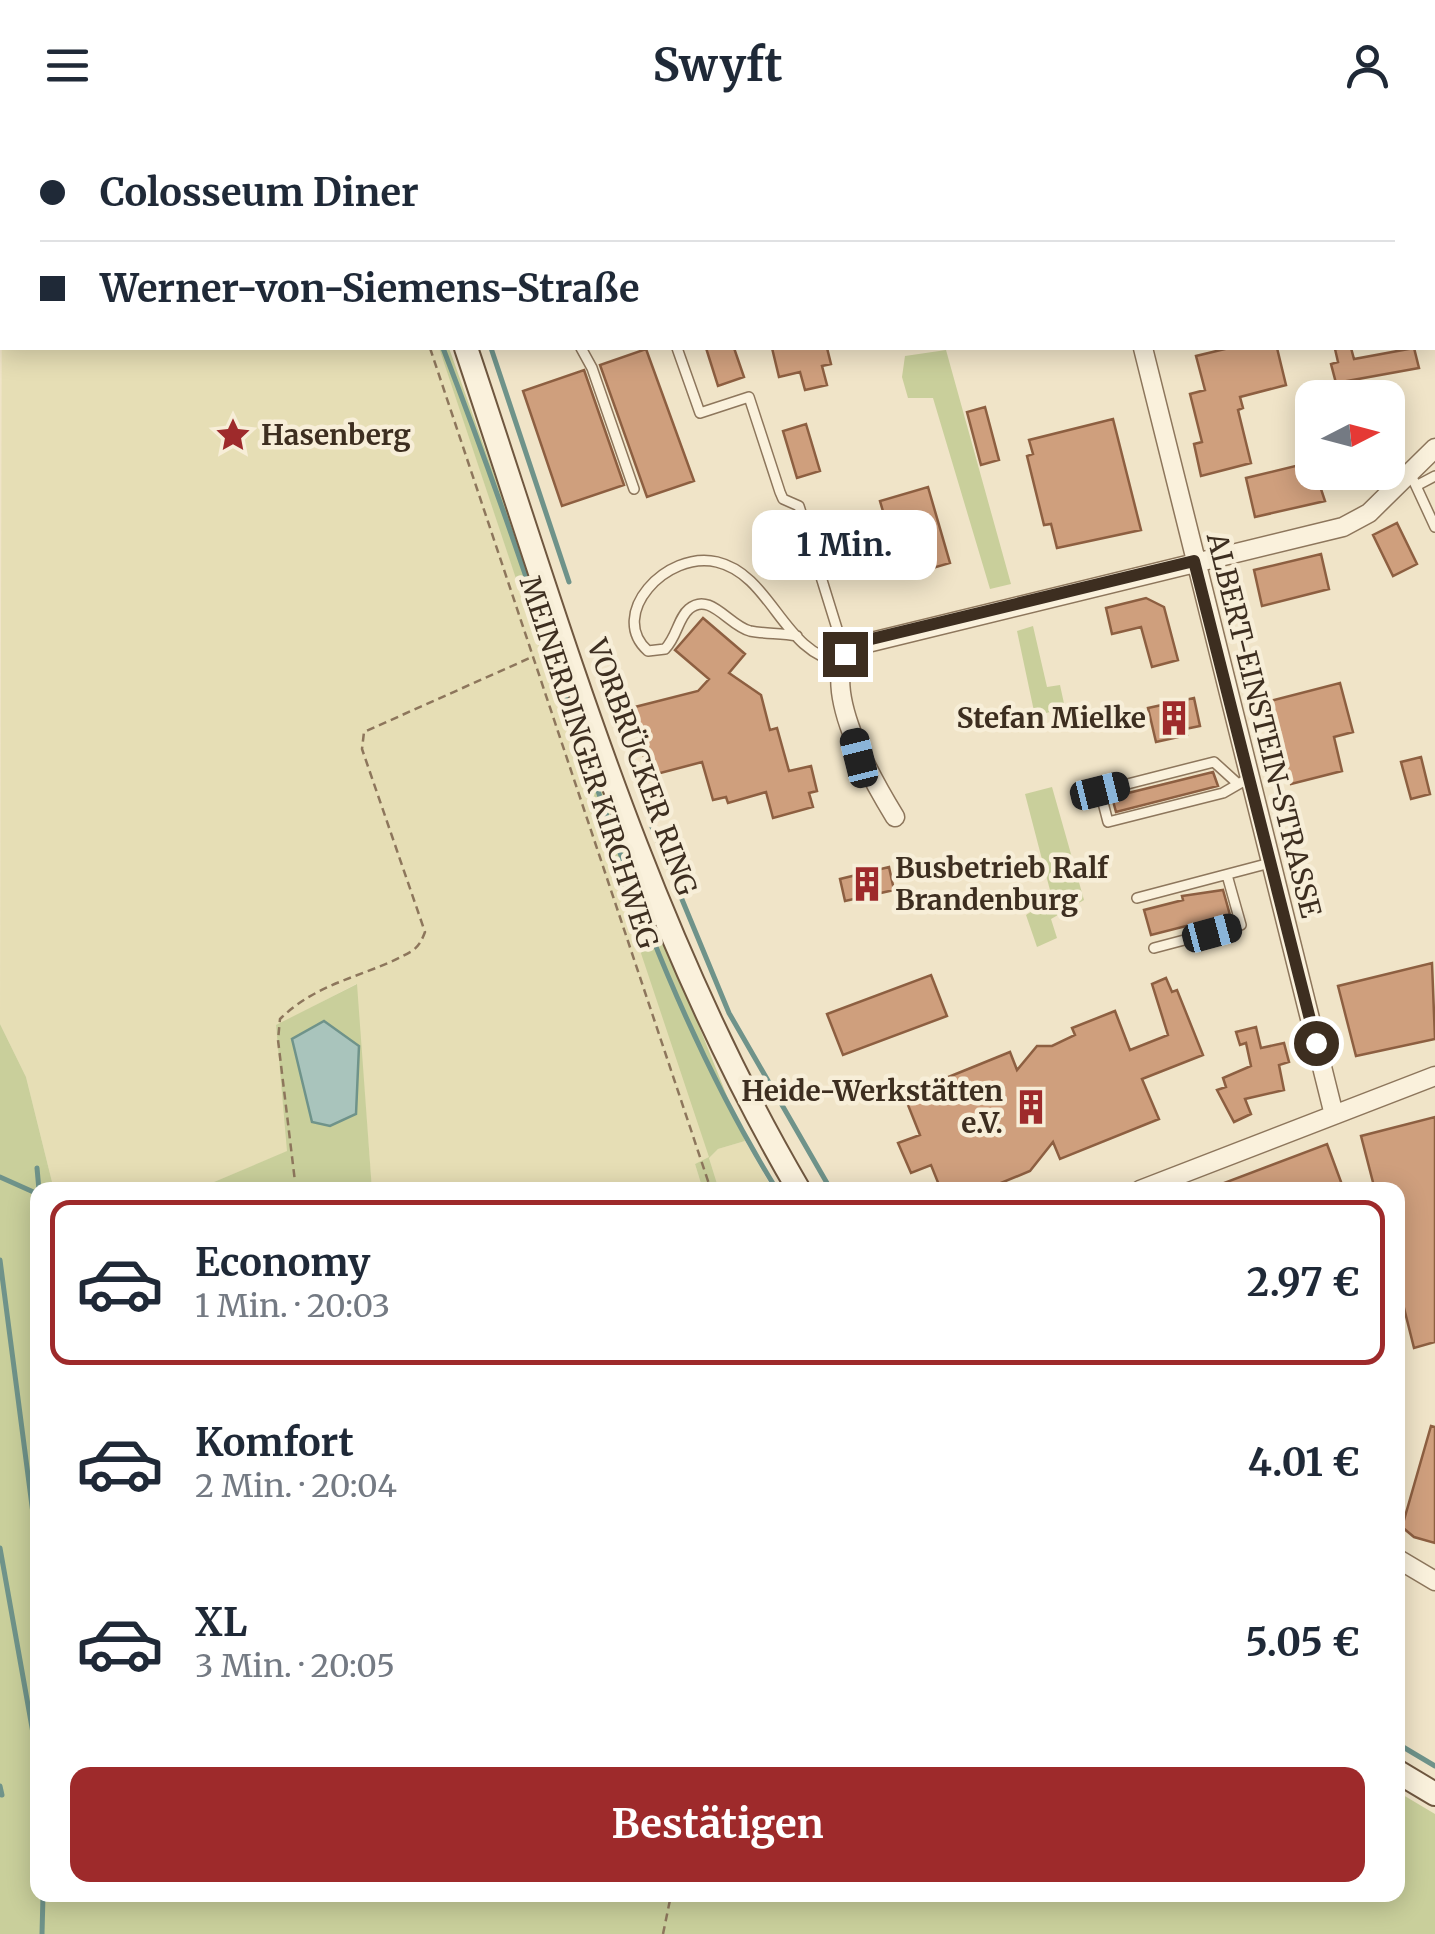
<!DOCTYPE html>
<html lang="de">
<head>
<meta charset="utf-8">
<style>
  body { margin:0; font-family:Merriweather,serif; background:#f6f6f7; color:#1f2937; height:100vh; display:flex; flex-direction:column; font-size:38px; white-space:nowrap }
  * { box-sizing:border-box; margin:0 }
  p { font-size:32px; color:#747a83 }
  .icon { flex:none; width:55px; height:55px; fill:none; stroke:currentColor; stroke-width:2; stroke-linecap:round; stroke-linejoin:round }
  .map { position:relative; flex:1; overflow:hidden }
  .side { position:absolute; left:30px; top:1052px; width:1375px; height:720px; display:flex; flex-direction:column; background:#fff; border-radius:20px; box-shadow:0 5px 25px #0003 }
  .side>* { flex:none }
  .hud { position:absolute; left:0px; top:0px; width:1435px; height:220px; box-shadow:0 5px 25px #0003; display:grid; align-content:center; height:220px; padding:0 40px; background:#fff }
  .needle { width:65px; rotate:84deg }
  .fabs { position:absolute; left:1295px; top:250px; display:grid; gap:20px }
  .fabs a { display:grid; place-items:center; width:110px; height:110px; border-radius:20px; background:#fff; box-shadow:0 5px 25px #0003; font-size:50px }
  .end { position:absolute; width:45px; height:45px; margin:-22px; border:12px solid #3d2e20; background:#fff; box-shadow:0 0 0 5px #fff }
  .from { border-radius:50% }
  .bubble { position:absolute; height:70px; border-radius:20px; background:#fff; box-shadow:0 5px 25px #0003; font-size:32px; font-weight:700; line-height:70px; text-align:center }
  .car { position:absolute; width:30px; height:60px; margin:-30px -15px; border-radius:12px; box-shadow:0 0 8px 2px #0007; background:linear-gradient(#222 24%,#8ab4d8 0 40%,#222 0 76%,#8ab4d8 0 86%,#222 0) }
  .hud b { display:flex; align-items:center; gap:35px; height:95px; font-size:38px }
  .hud b+b { border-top:2px solid #e0e1e3 }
  .hud i { width:25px; height:25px; background:#1f2937 }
  ul { padding:18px 0 0; list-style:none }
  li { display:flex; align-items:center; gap:30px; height:165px; margin:0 20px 15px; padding:0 20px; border:5px solid transparent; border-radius:20px }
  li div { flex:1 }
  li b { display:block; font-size:38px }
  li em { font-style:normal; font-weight:700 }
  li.on { border-color:#9e2a2b }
  li>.icon { width:90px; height:90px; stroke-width:1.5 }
  .button { display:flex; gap:20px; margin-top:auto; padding:20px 40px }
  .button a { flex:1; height:115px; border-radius:20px; background:#9e2a2b; color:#fff; font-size:40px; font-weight:700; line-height:115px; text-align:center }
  header { display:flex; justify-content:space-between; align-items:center; height:130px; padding:0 40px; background:#fff; font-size:45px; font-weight:700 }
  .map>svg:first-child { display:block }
</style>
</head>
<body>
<header><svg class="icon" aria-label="menu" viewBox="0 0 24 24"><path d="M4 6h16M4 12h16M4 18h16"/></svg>Swyft<svg class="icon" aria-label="person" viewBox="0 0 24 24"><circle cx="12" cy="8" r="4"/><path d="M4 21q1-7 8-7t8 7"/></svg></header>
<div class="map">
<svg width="1435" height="1804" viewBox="0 0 1435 1804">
  <rect width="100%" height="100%" fill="#f0e4c8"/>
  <path fill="#e6deb5" d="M2 107V218H439L710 1027 718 1019 745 1011 773 1060H719L709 1028 695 1034 703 1060H372L356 854 276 896 288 1021 195 1060H54L26 947 0 894Z"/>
  <path fill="#c9cf9b" d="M0 0H179L180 2H2L0 108Z
    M439 218H449L624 709 745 1011 718 1019 709 1028 719 1060H703L695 1034 709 1027Z
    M946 220 1011 454 990 459 933 268H908L902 247 905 226Z
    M1033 496 1047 557 1060 555 1065 578 1035 586 1017 501Z
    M1052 657 1084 770 1051 789 1057 808 1037 817 1026 785 1052 768 1025 664Z
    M357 854 372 1060H195L287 1021 276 895Z
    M0 894 26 947 54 1060H38V1765H1398V1662L1435 1684V1804H0Z"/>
  <path fill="#a9c4bc" stroke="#6f938a" stroke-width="2.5" d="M324 891 359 916 356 984 330 996 312 992 292 909Z"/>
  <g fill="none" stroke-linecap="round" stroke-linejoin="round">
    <path stroke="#6f938a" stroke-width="5" d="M377 0V2
      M418 0 419 2
      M443 218C482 319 518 421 552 524 613 708 674 894 777 1060
      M491 218 569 452
      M652 697 729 883 831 1060
      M37 1038 39 1060
      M0 1047 38 1064
      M0 1130 38 1422
      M0 1418 38 1631
      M1398 1614 1435 1636
      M0 1656 2 1665
      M42 1804 43 1765"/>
  </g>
  <path fill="#cf9f7d" stroke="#8d5f41" stroke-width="2.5" d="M706 218H734L744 247 718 256Z
    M772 218H827L831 234 822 236 827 255 805 260 800 242 779 247Z
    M1229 218H1277L1286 255 1240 267 1243 278 1238 280 1251 333 1201 346 1194 314 1202 312 1190 264 1205 260 1196 226Z
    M1351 218 1354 229 1414 218 1419 238 1336 253 1331 234 1338 232 1335 219Z
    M646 219 694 351 647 367 600 235Z
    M584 240 624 355 562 376 523 261Z
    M985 277 999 330 981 335 967 282Z
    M1113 289 1141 400 1057 418 1051 394 1044 395 1027 326 1033 324 1029 310Z
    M806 294 820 341 797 348 783 301Z
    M1312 332 1325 371 1255 387 1246 348Z
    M928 357 950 433 902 447 880 371Z
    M1397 393 1417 434 1393 446 1373 405Z
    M1321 424 1329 459 1262 476 1254 440Z
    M1146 468 1164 477 1178 530 1152 537 1141 497 1112 504 1106 478Z
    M703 488 745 524 729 543 761 565 770 600 777 598 789 641 811 636 817 661 809 663 813 677 773 688 766 662 728 673 726 667 713 670 702 632 649 646 631 578 698 561 709 549 675 520Z
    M1340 553 1353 602 1334 607 1342 641 1291 654 1270 571Z
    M1194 568 1200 596 1185 599 1187 605 1156 612 1148 578Z
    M1421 627 1430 664 1411 669 1401 632Z
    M1213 642 1218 656 1116 682 1112 667Z
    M889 737 894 760 845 771 840 749Z
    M1223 760 1230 785 1191 800 1190 795 1151 805 1144 780 1183 770 1182 766Z
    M1432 833 1435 909 1356 926 1338 856Z
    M931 845 947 886 843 925 827 884Z
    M1166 848 1172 862 1177 860 1203 925 1142 949 1159 989 1060 1029 1053 1012 1030 1041 984 1060H941L931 1035 911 1043 898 1013 920 1005 904 965 1010 922 1017 940 1037 916H1052L1075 905 1072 898 1115 881 1130 920 1168 905 1152 854Z
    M1256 897 1261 918 1284 913 1289 932 1279 935 1284 960 1245 969 1251 984 1234 992 1217 960 1226 957 1223 948 1251 936 1246 913 1240 915 1236 902Z
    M1435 987V1212L1414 1218 1398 1154V1060H1375L1361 1006Z
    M1327 1014 1344 1060H1208V1059Z
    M1431 1296 1435 1297V1413L1414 1407 1402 1397Z"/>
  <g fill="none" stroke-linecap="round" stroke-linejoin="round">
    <defs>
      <path id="lane" d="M1365 2 1366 0
        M1432 108H1435
        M1432 165 1435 164
        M581 218 592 238 634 359
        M677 218 700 283 749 267 780 362 783 369 799 376 839 505 851 517
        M1410 343 1435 397
        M1416 356 1435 346
        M797 506C781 503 765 504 750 501 729 496 710 461 689 479 678 488 677 507 665 519L648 521C607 485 666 420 717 432 772 445 783 524 841 532
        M1236 652 1214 632 1100 661 1108 692 1223 663 1249 648
        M1137 768 1270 733
        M1154 818 1241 795 1227 745"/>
      <path id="street" d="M1432 125 1435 135
        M1143 218 1334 985
        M895 687C873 651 817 556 851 517L1343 397 1369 383 1435 318
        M1140 1060 1435 946
        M1398 1429 1435 1451"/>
      <path id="secondary" d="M393 0 394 2
        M466 218C562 504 645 798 799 1060
        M1398 1642 1435 1664"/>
    </defs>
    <use href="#lane" stroke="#8d765c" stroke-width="12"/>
    <use href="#street" stroke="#8d765c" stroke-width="21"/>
    <use href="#secondary" stroke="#6f573f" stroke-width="26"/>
    <path stroke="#8d765c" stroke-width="2.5" stroke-dasharray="8 5" stroke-linecap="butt" d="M355 0 356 2
      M1091 0 1092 2
      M250 2 256 0
      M0 117 2 116
      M430 218 711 1060
      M296 1060 278 910 280 889C320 850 367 847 412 821 419 816 422 810 425 802L362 619 364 602 532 527
      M663 1804 671 1765"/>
    <use href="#lane" stroke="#faf1dc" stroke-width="9"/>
    <use href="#street" stroke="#faf1dc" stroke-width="18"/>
    <use href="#secondary" stroke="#faf1dc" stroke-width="22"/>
  </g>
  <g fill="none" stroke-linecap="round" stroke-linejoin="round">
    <path stroke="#3d2e20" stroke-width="12" d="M845 524 859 512 1194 431 1316 913"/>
  </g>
  <defs>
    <symbol id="sight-bare" viewBox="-9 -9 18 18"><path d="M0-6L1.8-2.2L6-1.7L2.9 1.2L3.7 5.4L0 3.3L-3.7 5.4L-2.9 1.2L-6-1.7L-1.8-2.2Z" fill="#9e2a2b" stroke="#f7eed8" stroke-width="2.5" paint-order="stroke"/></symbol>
    <symbol id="building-bare" viewBox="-9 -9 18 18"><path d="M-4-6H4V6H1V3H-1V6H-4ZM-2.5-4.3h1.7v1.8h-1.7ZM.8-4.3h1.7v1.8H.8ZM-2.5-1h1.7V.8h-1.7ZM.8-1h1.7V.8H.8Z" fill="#9e2a2b" stroke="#f7eed8" stroke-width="2.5" paint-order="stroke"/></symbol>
  </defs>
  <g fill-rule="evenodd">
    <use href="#sight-bare" x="208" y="280" width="50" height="50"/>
    <use href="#building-bare" x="1149" y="563" width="50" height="50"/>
    <use href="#building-bare" x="842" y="729" width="50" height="50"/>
    <use href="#building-bare" x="1006" y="952" width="50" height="50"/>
  </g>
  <g text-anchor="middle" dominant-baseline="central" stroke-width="9" stroke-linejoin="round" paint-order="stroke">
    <g font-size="28" font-weight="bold" fill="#3d2e20" stroke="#f7eed8" text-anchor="start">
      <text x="261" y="305">Hasenberg</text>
      <text x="1146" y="588" text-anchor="end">Stefan Mielke</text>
      <text x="895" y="738">Busbetrieb Ralf<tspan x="895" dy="32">Brandenburg</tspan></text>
      <text x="1003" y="961" text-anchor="end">Heide-Werkstätten<tspan x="1003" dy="32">e.V.</tspan></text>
    </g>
    <g font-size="28" fill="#3d2e20" stroke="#f7eed8">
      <text transform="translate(1264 595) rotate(76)">ALBERT-EINSTEIN-STRASSE</text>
      <text transform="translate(589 632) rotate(72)">MEINERDINGER KIRCHWEG</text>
      <text transform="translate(642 637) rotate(70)">VORBRÜCKER RING</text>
    </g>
  </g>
</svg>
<div class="fabs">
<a><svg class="needle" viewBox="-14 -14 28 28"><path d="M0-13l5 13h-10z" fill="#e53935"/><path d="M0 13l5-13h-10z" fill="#747a83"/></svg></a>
</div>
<i class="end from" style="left:1316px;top:913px"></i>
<i class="end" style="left:845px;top:524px"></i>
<div class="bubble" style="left:752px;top:380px;width:185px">1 Min.</div>
<i class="car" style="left:859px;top:628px;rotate:346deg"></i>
<i class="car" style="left:1100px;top:661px;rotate:76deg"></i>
<i class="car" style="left:1212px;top:803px;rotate:75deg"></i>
<div class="hud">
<b><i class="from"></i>Colosseum Diner</b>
<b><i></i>Werner-von-Siemens-Straße</b>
</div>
<section class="side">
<ul>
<li class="on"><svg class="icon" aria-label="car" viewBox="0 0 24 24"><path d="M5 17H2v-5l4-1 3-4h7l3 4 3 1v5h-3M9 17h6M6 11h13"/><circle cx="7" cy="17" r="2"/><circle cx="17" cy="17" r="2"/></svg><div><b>Economy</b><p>1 Min. · 20:03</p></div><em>2.97 €</em></li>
<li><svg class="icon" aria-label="car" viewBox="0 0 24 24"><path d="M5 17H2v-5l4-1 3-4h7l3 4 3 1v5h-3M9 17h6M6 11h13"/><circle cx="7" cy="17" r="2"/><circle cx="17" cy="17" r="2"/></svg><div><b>Komfort</b><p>2 Min. · 20:04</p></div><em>4.01 €</em></li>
<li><svg class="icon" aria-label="car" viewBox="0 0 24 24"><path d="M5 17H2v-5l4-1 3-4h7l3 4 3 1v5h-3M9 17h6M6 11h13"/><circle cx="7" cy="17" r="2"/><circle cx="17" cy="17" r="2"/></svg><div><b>XL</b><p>3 Min. · 20:05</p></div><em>5.05 €</em></li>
</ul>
<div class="button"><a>Bestätigen</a></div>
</section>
</div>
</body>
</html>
